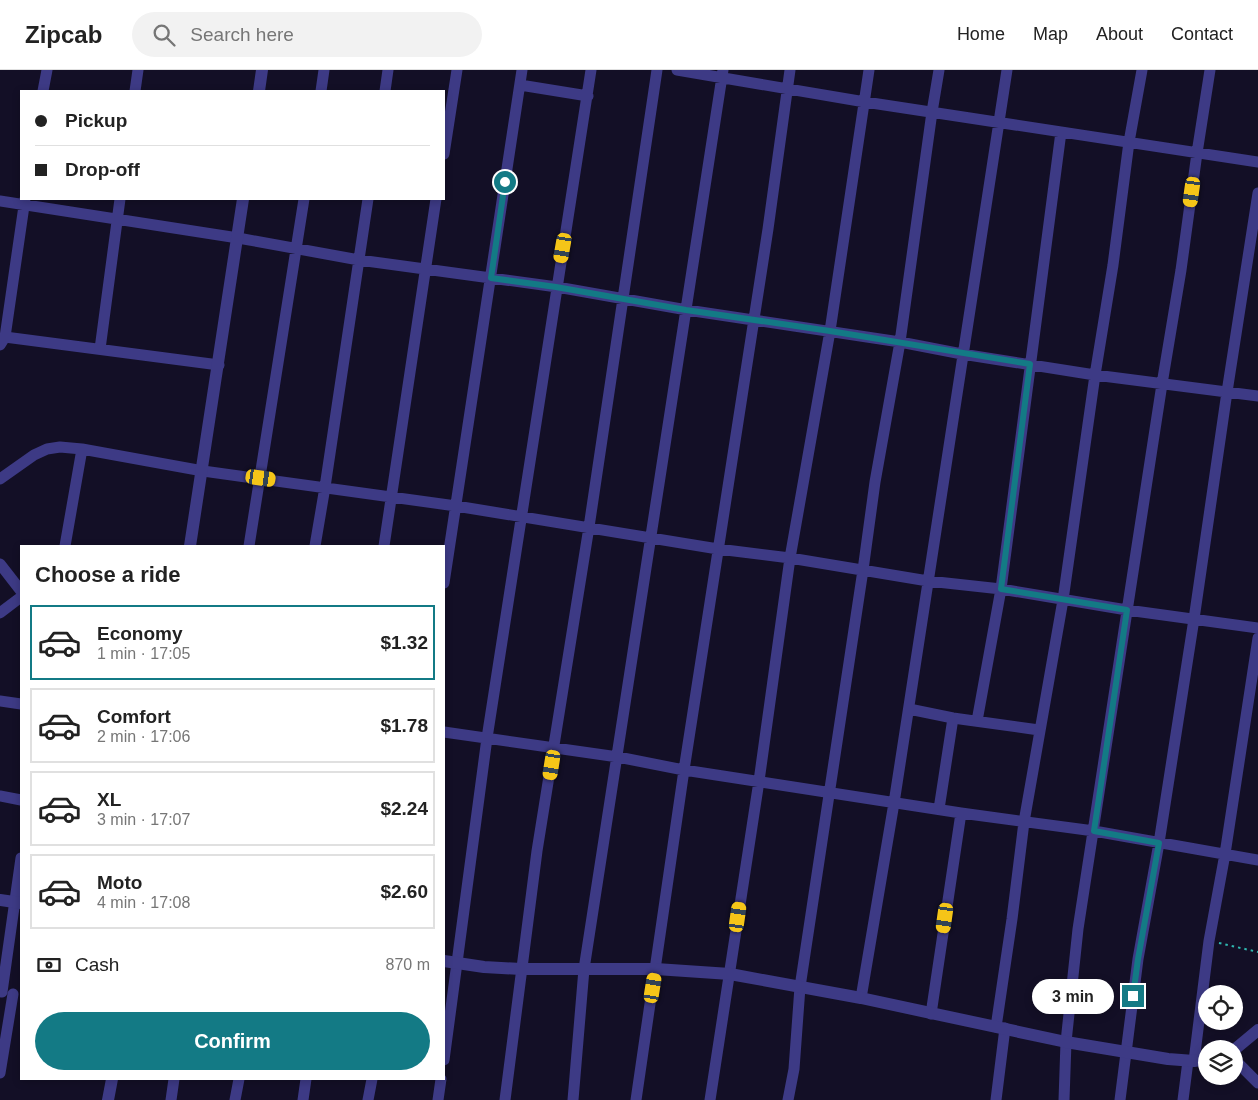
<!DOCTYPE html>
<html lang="en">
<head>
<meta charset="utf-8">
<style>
  body { margin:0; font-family:Helvetica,sans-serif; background:#f2f2f2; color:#222; height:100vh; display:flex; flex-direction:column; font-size:19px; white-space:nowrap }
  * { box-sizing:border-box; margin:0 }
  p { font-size:16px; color:#767676 }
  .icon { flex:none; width:28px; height:28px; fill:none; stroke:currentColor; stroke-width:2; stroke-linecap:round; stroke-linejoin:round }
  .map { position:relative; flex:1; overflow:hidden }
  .details { position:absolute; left:20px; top:475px; width:425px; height:535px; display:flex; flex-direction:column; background:#fff; border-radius:0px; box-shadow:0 2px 8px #0003 }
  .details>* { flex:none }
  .top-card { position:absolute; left:20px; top:20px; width:425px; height:110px; border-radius:0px; box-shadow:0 2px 8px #0003; display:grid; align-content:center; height:110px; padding:0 15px; background:#fff }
  .buttons { position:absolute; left:1198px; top:915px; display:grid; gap:10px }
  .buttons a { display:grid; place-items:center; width:45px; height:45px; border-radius:50%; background:#fff; box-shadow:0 2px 8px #0003; font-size:25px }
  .end { position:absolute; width:22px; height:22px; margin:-11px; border:6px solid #137a85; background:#fff; box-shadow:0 0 0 2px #fff }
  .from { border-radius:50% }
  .bubble { position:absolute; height:35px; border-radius:18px; background:#fff; box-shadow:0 2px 8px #0003; font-size:16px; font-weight:800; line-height:35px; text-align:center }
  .car { position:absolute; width:15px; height:30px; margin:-15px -8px; border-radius:6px; box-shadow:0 0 4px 1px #0007; background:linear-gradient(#f5c518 24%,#345 0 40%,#f5c518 0 76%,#345 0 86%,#f5c518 0) }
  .top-card b { display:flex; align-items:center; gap:18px; height:48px; font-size:19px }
  .top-card b+b { border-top:1px solid #e0e0e0 }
  .top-card i { width:12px; height:12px; background:#222 }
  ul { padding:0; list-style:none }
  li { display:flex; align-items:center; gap:15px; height:75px; margin:0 10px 8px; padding:0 5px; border:2px solid #e0e0e0; border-radius:0px }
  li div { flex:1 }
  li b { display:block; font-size:19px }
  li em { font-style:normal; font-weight:800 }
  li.on { border-color:#137a85 }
  li>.icon { width:45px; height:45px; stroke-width:1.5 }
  h2 { padding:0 15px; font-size:22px; line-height:60px }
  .pay { display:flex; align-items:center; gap:12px; height:55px; padding:0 15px; font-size:19px }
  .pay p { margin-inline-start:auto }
  .cta { display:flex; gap:10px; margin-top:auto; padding:10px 15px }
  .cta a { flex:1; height:58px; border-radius:30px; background:#137a85; color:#fff; font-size:20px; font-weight:800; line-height:58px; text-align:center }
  header { display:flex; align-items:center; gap:30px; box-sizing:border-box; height:70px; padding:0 25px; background:#fff; border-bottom:1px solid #e0e0e0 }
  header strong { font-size:24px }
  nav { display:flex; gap:28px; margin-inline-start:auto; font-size:18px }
  .search { width:350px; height:45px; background:#f2f2f2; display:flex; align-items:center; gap:12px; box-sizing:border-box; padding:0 18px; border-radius:28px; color:#767676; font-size:19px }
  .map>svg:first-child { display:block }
</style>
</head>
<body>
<header>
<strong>Zipcab</strong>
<div class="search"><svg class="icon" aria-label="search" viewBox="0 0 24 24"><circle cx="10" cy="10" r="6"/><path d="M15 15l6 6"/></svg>Search here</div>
<nav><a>Home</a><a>Map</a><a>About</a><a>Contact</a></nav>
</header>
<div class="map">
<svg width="1258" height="1030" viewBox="0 0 1258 1030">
  <rect width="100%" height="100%" fill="#130f26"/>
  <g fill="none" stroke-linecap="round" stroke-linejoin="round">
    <path stroke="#2fb8b0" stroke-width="2" stroke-dasharray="2.5 4" stroke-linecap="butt" d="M1219 873 1258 882"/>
    <path stroke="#3d3a85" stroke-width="11" d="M677 0 865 32 1258 92
      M520 15 588 26
      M43 21 47 0
      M135 21 138 0
      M321 21 324 0
      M385 21 388 0
      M444 84 457 0
      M0 131 238 168 359 190 557 217 687 240 900 272 962 284 1095 305 1258 326
      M5 267 219 295
      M0 275 5 267 25 129
      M100 279 120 129
      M0 409 34 385 47 379 60 377 82 379 203 401 456 436 718 479 790 488 928 511 1001 519 1127 540 1258 558
      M65 476 82 379
      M249 476 304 129
      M315 476 325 417 368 129
      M384 476 436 129
      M0 494 21 521
      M444 513 522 0
      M0 543 21 527
      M0 631 21 634
      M909 639 953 648 1039 660
      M977 651 1001 519 1061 62
      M444 662 618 687 684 700 961 743 1094 761 1258 790
      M0 726 21 730
      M939 739 953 648
      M2 922 21 788
      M861 928 894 733 1007 0
      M931 944 961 743
      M996 957 1012 849 1024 752 1063 530 1095 305 1113 195 1129 72 1142 0
      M1234 989 1258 1013
      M444 990 487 668 591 0
      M1194 991 1209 871 1225 784 1258 568
      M0 1003 13 924
      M171 1030 174 1009
      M235 1030 239 1009
      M303 1030 306 1009
      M368 1030 372 1009
      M438 1030 441 1009
      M505 1030 537 781 589 457 657 0
      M573 1030 584 899 723 0
      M636 1030 684 700 768 159 790 0
      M710 1030 759 711 790 488 830 261 869 0
      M788 1030 794 999 800 917 863 500 875 412 900 272 932 42 939 0
      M996 1030 1005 958
      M1064 1030 1066 972 1078 859 1162 314 1181 200 1197 83 1210 0
      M1120 1030 1138 889 1159 773 1194 549 1227 322 1258 123
      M1183 1030 1188 991"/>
    <path stroke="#3d3a85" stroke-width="12" d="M259 21 262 0
      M190 476 243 129
      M0 830 21 833
      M444 891 484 897 521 899H656L730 904 861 928 1066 972 1168 989 1194 991 1206 989
      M1234 980 1258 960
      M108 1030 112 1009"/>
  </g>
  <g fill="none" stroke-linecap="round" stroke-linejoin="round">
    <path stroke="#137a85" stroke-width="6" d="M505 112 491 208 556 217 686 240 830 261 1030 294 1001 519 1127 540 1094 761 1159 773 1138 889 1133 926"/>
  </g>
</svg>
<div class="buttons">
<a><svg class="icon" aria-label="locate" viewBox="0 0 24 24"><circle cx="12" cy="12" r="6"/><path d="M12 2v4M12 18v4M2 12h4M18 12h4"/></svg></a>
<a><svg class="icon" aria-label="layers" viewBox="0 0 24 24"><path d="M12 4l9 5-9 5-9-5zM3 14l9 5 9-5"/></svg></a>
</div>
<i class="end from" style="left:505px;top:112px"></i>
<i class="end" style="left:1133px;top:926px"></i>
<div class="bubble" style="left:1032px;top:909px;width:82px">3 min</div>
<i class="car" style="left:1192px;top:122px;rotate:188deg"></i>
<i class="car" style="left:563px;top:178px;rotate:190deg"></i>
<i class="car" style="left:261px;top:408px;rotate:98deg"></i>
<i class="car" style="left:552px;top:695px;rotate:189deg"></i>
<i class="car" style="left:738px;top:847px;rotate:8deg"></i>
<i class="car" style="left:945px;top:848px;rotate:188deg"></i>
<i class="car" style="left:653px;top:918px;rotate:9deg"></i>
<div class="top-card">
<b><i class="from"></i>Pickup</b>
<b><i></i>Drop-off</b>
</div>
<section class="details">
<h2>Choose a ride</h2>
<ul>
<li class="on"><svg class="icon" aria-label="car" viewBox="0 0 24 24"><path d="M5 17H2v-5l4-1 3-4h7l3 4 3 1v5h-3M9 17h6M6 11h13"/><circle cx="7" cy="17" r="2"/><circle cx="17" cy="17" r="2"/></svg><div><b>Economy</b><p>1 min · 17:05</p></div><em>$1.32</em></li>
<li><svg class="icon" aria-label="car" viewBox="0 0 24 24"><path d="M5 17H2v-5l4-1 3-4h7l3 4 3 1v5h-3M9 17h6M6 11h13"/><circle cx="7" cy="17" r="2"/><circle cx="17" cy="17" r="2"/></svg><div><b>Comfort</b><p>2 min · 17:06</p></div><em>$1.78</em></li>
<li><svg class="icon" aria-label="car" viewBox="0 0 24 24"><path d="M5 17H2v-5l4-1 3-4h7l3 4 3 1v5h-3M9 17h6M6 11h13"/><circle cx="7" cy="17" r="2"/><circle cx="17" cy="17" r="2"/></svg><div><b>XL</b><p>3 min · 17:07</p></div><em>$2.24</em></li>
<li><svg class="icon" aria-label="car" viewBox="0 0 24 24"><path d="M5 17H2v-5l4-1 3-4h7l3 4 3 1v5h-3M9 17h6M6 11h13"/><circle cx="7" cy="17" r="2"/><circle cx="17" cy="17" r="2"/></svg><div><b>Moto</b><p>4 min · 17:08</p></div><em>$2.60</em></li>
</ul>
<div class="pay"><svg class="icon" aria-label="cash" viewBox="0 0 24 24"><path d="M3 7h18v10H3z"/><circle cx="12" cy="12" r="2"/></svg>Cash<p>870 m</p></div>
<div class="cta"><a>Confirm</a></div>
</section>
</div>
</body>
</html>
